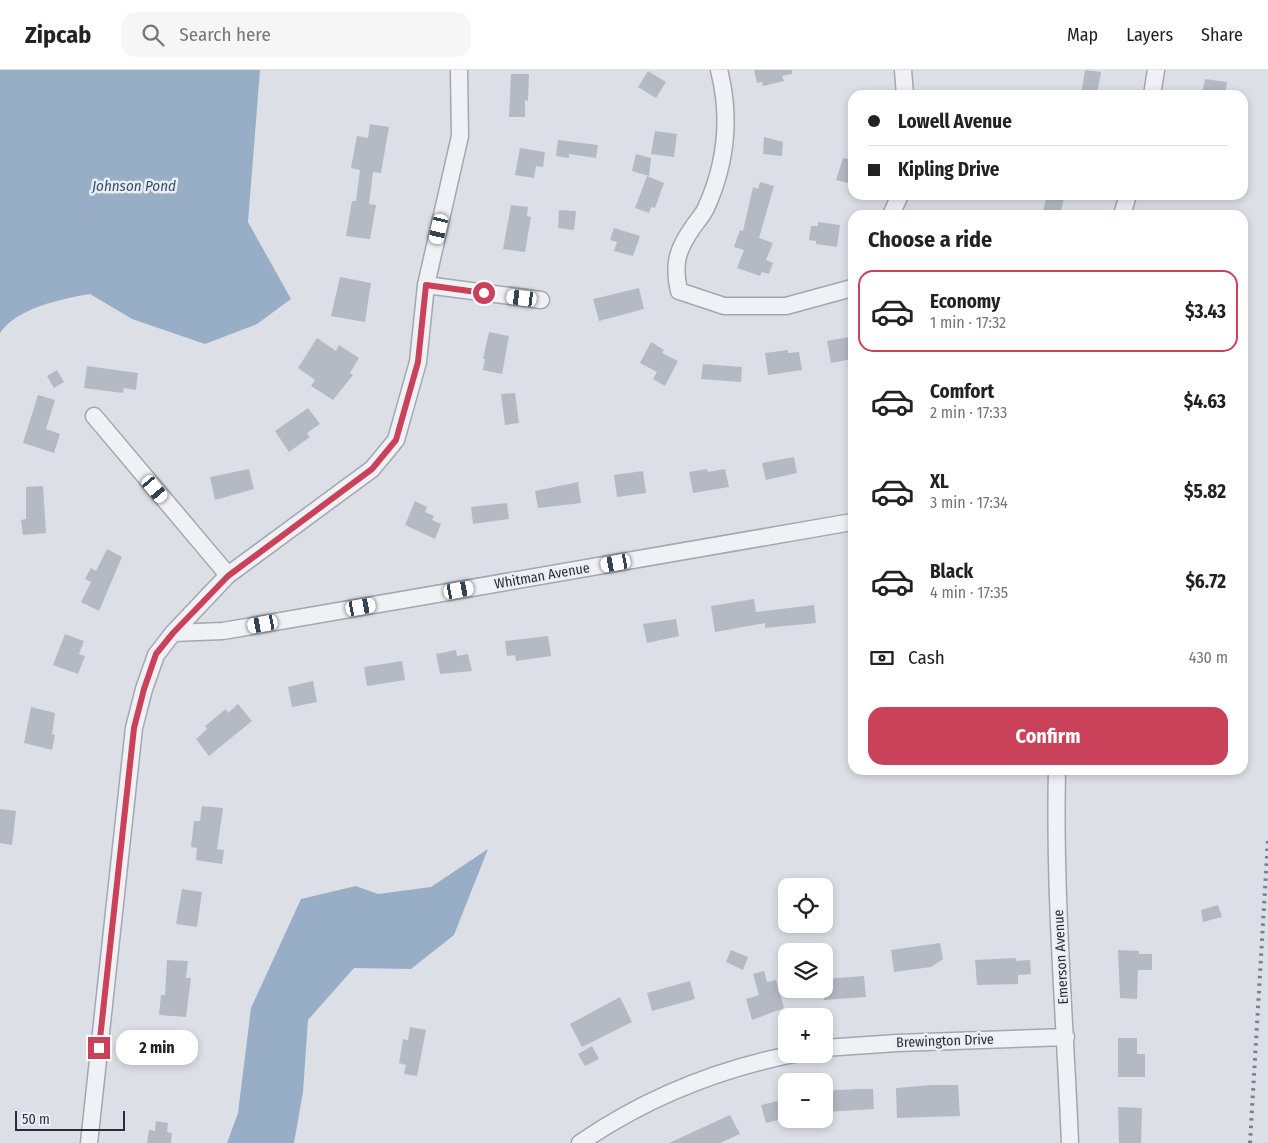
<!DOCTYPE html>
<html lang="en">
<head>
<meta charset="utf-8">
<style>
  body { margin:0; font-family:"Fira Sans Condensed",sans-serif; background:#f6f6f6; color:#222; height:100vh; display:flex; flex-direction:column; font-size:19px; white-space:nowrap }
  * { box-sizing:border-box; margin:0 }
  p { font-size:16px; color:#767676 }
  .icon { flex:none; width:28px; height:28px; fill:none; stroke:currentColor; stroke-width:2; stroke-linecap:round; stroke-linejoin:round }
  .map { position:relative; flex:1; overflow:hidden }
  .drawer { position:absolute; left:848px; top:140px; width:400px; height:565px; display:flex; flex-direction:column; background:#fff; border-radius:15px; box-shadow:0 2px 8px #0003 }
  .drawer>* { flex:none }
  .hud { position:absolute; left:848px; top:20px; width:400px; height:110px; border-radius:15px; box-shadow:0 2px 8px #0003; display:grid; align-content:center; height:110px; padding:0 20px; background:#fff }
  .tools { position:absolute; left:778px; top:808px; display:grid; gap:10px }
  .tools a { display:grid; place-items:center; width:55px; height:55px; border-radius:10px; background:#fff; box-shadow:0 2px 8px #0003; font-size:25px }
  .scale { position:absolute; left:15px; bottom:12px; width:110px; box-sizing:border-box; padding-left:5px; border:2px solid #262e3c; border-top:0; font-size:14px; line-height:18px; white-space:nowrap; color:#262e3c; -webkit-text-stroke:4px #ebeff4; paint-order:stroke }
  .end { position:absolute; width:22px; height:22px; margin:-11px; border:6px solid #ca4259; background:#fff; box-shadow:0 0 0 2px #fff }
  .from { border-radius:50% }
  .bubble { position:absolute; height:35px; border-radius:15px; background:#fff; box-shadow:0 2px 8px #0003; font-size:16px; font-weight:700; line-height:35px; text-align:center }
  .car { position:absolute; width:15px; height:30px; margin:-15px -8px; border-radius:6px; box-shadow:0 0 4px 1px #0007; background:linear-gradient(#fff 24%,#345 0 40%,#fff 0 76%,#345 0 86%,#fff 0) }
  .hud b { display:flex; align-items:center; gap:18px; height:48px; font-size:19px }
  .hud b+b { border-top:1px solid #e0e0e0 }
  .hud i { width:12px; height:12px; background:#222 }
  ul { padding:0; list-style:none }
  li { display:flex; align-items:center; gap:15px; height:82px; margin:0 10px 8px; padding:0 10px; border:2px solid transparent; border-radius:15px }
  li div { flex:1 }
  li b { display:block; font-size:19px }
  li em { font-style:normal; font-weight:700 }
  li.current { border-color:#ca4259 }
  li>.icon { width:45px; height:45px; stroke-width:1.5 }
  h2 { padding:0 20px; font-size:22px; line-height:60px }
  .pay { display:flex; align-items:center; gap:12px; height:55px; padding:0 20px; font-size:19px }
  .pay p { margin-inline-start:auto }
  .primary-button { display:flex; gap:10px; margin-top:auto; padding:10px 20px }
  .primary-button a { flex:1; height:58px; border-radius:15px; background:#ca4259; color:#fff; font-size:20px; font-weight:700; line-height:58px; text-align:center }
  header { display:flex; align-items:center; gap:30px; box-sizing:border-box; height:70px; padding:0 25px; background:#fff; border-bottom:1px solid #e0e0e0 }
  header strong { font-size:24px }
  nav { display:flex; gap:28px; margin-inline-start:auto; font-size:18px }
  .search { width:350px; height:45px; background:#f6f6f6; display:flex; align-items:center; gap:12px; box-sizing:border-box; padding:0 18px; border-radius:15px; color:#767676; font-size:19px }
  .map>svg:first-child { display:block }
</style>
</head>
<body>
<header>
<strong>Zipcab</strong>
<div class="search"><svg class="icon" aria-label="search" viewBox="0 0 24 24"><circle cx="10" cy="10" r="6"/><path d="M15 15l6 6"/></svg>Search here</div>
<nav><a>Map</a><a>Layers</a><a>Share</a></nav>
</header>
<div class="map">
<svg width="1268" height="1073" viewBox="0 0 1268 1073">
  <rect width="100%" height="100%" fill="#dce0e6"/>
  <path fill="#97aec6" d="M0 0H260L248 152 291 229 257 254 205 274 132 249 90 224C61 229 17 238 0 263Z
    M488 779 454 865 411 899 354 898 308 950 303 1022 294 1073H227L238 1043 251 938 301 829 356 816 378 824 431 817Z"/>
  <path fill="#b4b9c3" d="M754 0H792V4L782 6 784 11 763 16 762 12 757 13Z
    M1085 0 1101 2 1097 24 1095 25H1081Z
    M648 1 666 12 656 28 638 17Z
    M511 4H529L528 31 525 30V47H509Z
    M1205 9 1227 12 1225 25H1202Z
    M370 54 389 57 381 103 373 102 369 134 376 135 370 169 346 166 352 131H356L360 100 351 98 357 66 368 68Z
    M655 61 677 64 674 87 651 84Z
    M764 67 783 72 782 86 763 84Z
    M558 70 598 75 596 88 569 84V88L556 86Z
    M520 78 545 82 543 97 536 96 534 108 515 105Z
    M636 84 651 88 649 106 632 101Z
    M843 88 852 90V114L836 110Z
    M647 106 664 113 655 138 651 137 649 143 635 138Z
    M760 112 774 116 759 168 773 173 766 190 773 193 769 204 762 202 760 206 737 198 744 180 734 177 740 160 743 161 753 117 758 119Z
    M1047 125 1064 128 1060 145H1042Z
    M511 135 528 137 527 146 531 147 525 182 503 179Z
    M559 140 576 141 574 160 558 158Z
    M818 152 840 155 837 177 816 174V171L809 170 811 156H818Z
    M614 158 640 166 633 186 614 181 617 172 610 170Z
    M340 207 371 213 365 252 331 246Z
    M639 218 644 239 599 251 593 229Z
    M489 262 509 266 502 304 483 300 485 289H483Z
    M849 267V271L852 270V289L831 293 827 271Z
    M317 268 336 281 339 275 359 288 350 303 353 305 333 330 311 316 315 310 298 298Z
    M651 272 664 280 662 283 678 291 665 316 653 309 657 302 640 293Z
    M788 280V283L799 282 802 300 768 305 765 283Z
    M703 294 742 297 741 312 701 309Z
    M87 296 138 303 136 320 124 318 123 323 84 318Z
    M57 300 64 312 54 318 47 306Z
    M515 323 519 353 505 355 501 324Z
    M38 325 55 330 46 359 60 364 54 383 23 373Z
    M308 338 320 354 307 363 310 367 289 382 275 361Z
    M794 387 797 403 766 410 762 393Z
    M249 399 254 419 215 430 210 407Z
    M707 399 708 402 725 399 729 417 693 423 689 402Z
    M643 401 646 423 617 427 614 405Z
    M578 412 581 433 538 438 535 421Z
    M43 416 46 463 23 465 21 450 26 449V417Z
    M415 431 427 437 425 442 434 446 432 450 441 454 435 469 405 455Z
    M507 433 509 449 473 454 471 437Z
    M107 479 122 487 99 541 81 532 91 512 85 509 91 498 96 501Z
    M754 529 756 542 814 535 816 553 765 558V553L715 562 711 536Z
    M676 549 679 566 647 573 643 554Z
    M65 564 84 571 79 584 85 586 78 604 53 595Z
    M548 566 551 586 516 591 515 585 507 586 505 571Z
    M456 580 457 586 468 584 472 601 440 604 436 584Z
    M402 591 405 610 367 616 364 597Z
    M313 611 317 632 292 637 288 617Z
    M238 634 252 651 209 686 196 669 207 659 205 656 226 639 228 643Z
    M31 637 55 643 52 664 55 665 52 680 24 673Z
    M202 736 223 738 217 779 224 780 222 794 196 790 197 778 191 777 194 751H200Z
    M0 739 16 741 12 775 0 773Z
    M182 819 202 822 197 857 176 854Z
    M1218 835 1222 847 1203 852 1201 840Z
    M940 873 943 889 931 897 894 902 891 880Z
    M731 880 748 887 743 900 726 892Z
    M1118 880 1139 881V884H1152V900H1138L1137 929 1120 928Z
    M1016 888V891L1030 890 1031 904 1018 905V914L977 915 975 890Z
    M167 890 188 891 186 908H191L186 947 159 945 161 925H165Z
    M764 901 767 912 776 910 784 938 752 950 746 929 759 925 753 904Z
    M864 906 866 927 824 930V909Z
    M690 911 695 929 652 941 647 923Z
    M620 927 632 952 582 977 570 954Z
    M410 957 426 960 417 1006 404 1004 406 995 399 993 403 969 408 970Z
    M1118 968H1137V984H1145V1007H1118Z
    M592 976 599 989 585 996 578 984Z
    M931 1015H958L960 1046 897 1048 896 1018Z
    M857 1019H873L874 1039 824 1042V1021Z
    M786 1029V1048L766 1053 761 1035Z
    M1118 1037 1142 1038 1141 1073H1119Z
    M730 1045 740 1064 720 1073H669Z
    M156 1051 168 1053 167 1062 172 1063 171 1073H147L149 1060 155 1061Z"/>
  <g fill="none" stroke-linecap="round" stroke-linejoin="round">
    <defs>
      <path id="minor" d="M719 0C731 47 726 94 706 138 703 145 697 151 693 157 677 180 673 194 679 221L724 236H786L852 218
        M903 0 905 25
        M1152 25 1156 0
        M891 145 900 125
        M1122 145 1128 125
        M426 215 541 230
        M94 346 228 505
        M173 563 223 561 852 452
        M1057 700C1054 825 1065 949 1070 1073
        M824 978 897 973 1066 967
        M89 1073 134 658 144 619 156 585 173 563 228 505 372 399 396 370 418 292 426 215 460 66 459 0
        M580 1073C644 1029 718 999 794 984"/>
    </defs>
    <use href="#minor" stroke="#a2a7b0" stroke-width="19"/>
    <use href="#minor" stroke="#eff1f4" stroke-width="16"/>
    <path stroke="#76808f" stroke-width="4" stroke-dasharray="2.5 5" stroke-linecap="butt" d="M1250 1073 1268 769"/>
  </g>
  <g fill="none" stroke-linecap="round" stroke-linejoin="round">
    <path stroke="#ca4259" stroke-width="6" d="M99 978 134 658 144 619 156 584 173 563 228 506 372 399 396 370 418 292 426 215 484 223"/>
  </g>
  <g text-anchor="middle" dominant-baseline="central" stroke-width="5" stroke-linejoin="round" paint-order="stroke">
    <g font-size="14" fill="#262e3c" stroke="#ebeff4">
      <text transform="translate(542 506) rotate(-10)">Whitman Avenue</text>
      <text transform="translate(1061 887) rotate(-93)">Emerson Avenue</text>
      <text transform="translate(945 971) rotate(-2)">Brewington Drive</text>
    </g>
    <g font-size="15" font-style="italic" fill="#324e6e" stroke="#ebeff4">
      <text x="134" y="116">Johnson Pond</text>
    </g>
  </g>
</svg>
<div class="tools">
<a><svg class="icon" aria-label="locate" viewBox="0 0 24 24"><circle cx="12" cy="12" r="6"/><path d="M12 2v4M12 18v4M2 12h4M18 12h4"/></svg></a>
<a><svg class="icon" aria-label="layers" viewBox="0 0 24 24"><path d="M12 4l9 5-9 5-9-5zM3 14l9 5 9-5"/></svg></a>
<a>+</a>
<a>−</a>
</div>
<div class="scale">50 m</div>
<i class="end from" style="left:484px;top:223px"></i>
<i class="end" style="left:99px;top:978px"></i>
<div class="bubble" style="left:116px;top:960px;width:82px">2 min</div>
<i class="car" style="left:439px;top:159px;rotate:193deg"></i>
<i class="car" style="left:522px;top:228px;rotate:277deg"></i>
<i class="car" style="left:155px;top:419px;rotate:140deg"></i>
<i class="car" style="left:616px;top:493px;rotate:260deg"></i>
<i class="car" style="left:459px;top:520px;rotate:80deg"></i>
<i class="car" style="left:361px;top:537px;rotate:80deg"></i>
<i class="car" style="left:263px;top:554px;rotate:260deg"></i>
<div class="hud">
<b><i class="from"></i>Lowell Avenue</b>
<b><i></i>Kipling Drive</b>
</div>
<section class="drawer">
<h2>Choose a ride</h2>
<ul>
<li class="current"><svg class="icon" aria-label="car" viewBox="0 0 24 24"><path d="M5 17H2v-5l4-1 3-4h7l3 4 3 1v5h-3M9 17h6M6 11h13"/><circle cx="7" cy="17" r="2"/><circle cx="17" cy="17" r="2"/></svg><div><b>Economy</b><p>1 min · 17:32</p></div><em>$3.43</em></li>
<li><svg class="icon" aria-label="car" viewBox="0 0 24 24"><path d="M5 17H2v-5l4-1 3-4h7l3 4 3 1v5h-3M9 17h6M6 11h13"/><circle cx="7" cy="17" r="2"/><circle cx="17" cy="17" r="2"/></svg><div><b>Comfort</b><p>2 min · 17:33</p></div><em>$4.63</em></li>
<li><svg class="icon" aria-label="car" viewBox="0 0 24 24"><path d="M5 17H2v-5l4-1 3-4h7l3 4 3 1v5h-3M9 17h6M6 11h13"/><circle cx="7" cy="17" r="2"/><circle cx="17" cy="17" r="2"/></svg><div><b>XL</b><p>3 min · 17:34</p></div><em>$5.82</em></li>
<li><svg class="icon" aria-label="car" viewBox="0 0 24 24"><path d="M5 17H2v-5l4-1 3-4h7l3 4 3 1v5h-3M9 17h6M6 11h13"/><circle cx="7" cy="17" r="2"/><circle cx="17" cy="17" r="2"/></svg><div><b>Black</b><p>4 min · 17:35</p></div><em>$6.72</em></li>
</ul>
<div class="pay"><svg class="icon" aria-label="cash" viewBox="0 0 24 24"><path d="M3 7h18v10H3z"/><circle cx="12" cy="12" r="2"/></svg>Cash<p>430 m</p></div>
<div class="primary-button"><a>Confirm</a></div>
</section>
</div>
</body>
</html>
